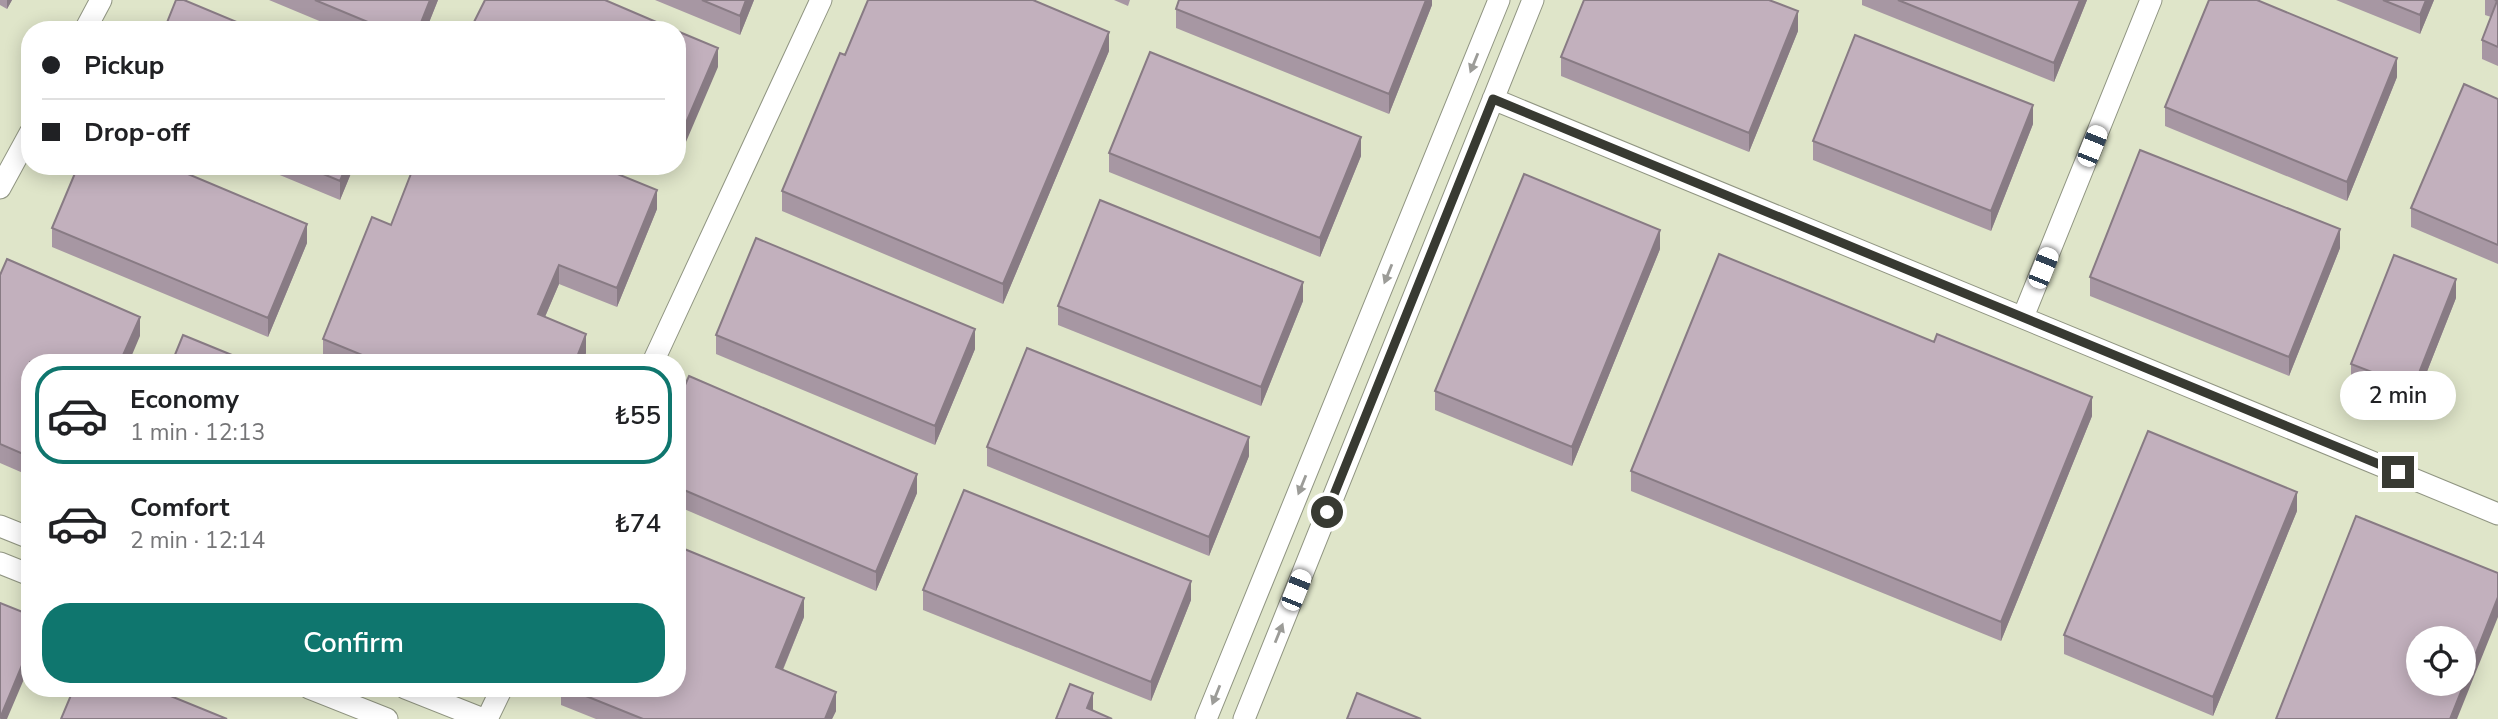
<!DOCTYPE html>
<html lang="en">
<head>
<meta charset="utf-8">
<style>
  body { margin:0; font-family:"Nunito Sans",sans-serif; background:#f2f2f2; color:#202124; height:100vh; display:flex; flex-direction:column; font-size:26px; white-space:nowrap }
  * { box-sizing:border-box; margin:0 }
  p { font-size:23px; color:#757577 }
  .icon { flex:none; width:38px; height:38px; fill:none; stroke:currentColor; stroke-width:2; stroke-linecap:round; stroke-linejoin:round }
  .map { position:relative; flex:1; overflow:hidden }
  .details { position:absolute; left:21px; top:354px; width:665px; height:343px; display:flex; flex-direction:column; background:#fff; border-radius:28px; box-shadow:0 4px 18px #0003 }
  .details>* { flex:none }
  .banner { position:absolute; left:21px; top:21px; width:665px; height:154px; border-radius:28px; box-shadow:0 4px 18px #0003; display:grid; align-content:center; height:154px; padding:0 21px; background:#fff }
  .controls { position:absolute; left:2406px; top:626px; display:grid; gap:14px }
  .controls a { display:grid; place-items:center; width:70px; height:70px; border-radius:50%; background:#fff; box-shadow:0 4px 18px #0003; font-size:35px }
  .end { position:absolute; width:32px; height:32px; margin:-16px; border:9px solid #383a32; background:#fff; box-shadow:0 0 0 4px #fff }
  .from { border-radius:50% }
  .bubble { position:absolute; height:49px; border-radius:24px; background:#fff; box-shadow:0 4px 18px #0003; font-size:23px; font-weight:600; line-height:49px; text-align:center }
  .car { position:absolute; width:21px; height:42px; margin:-21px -10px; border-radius:9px; box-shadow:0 0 5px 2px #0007; background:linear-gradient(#fff 24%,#345 0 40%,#fff 0 76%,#345 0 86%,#fff 0) }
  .banner b { display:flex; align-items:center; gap:24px; height:66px; font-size:26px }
  .banner b+b { border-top:2px solid #e0e0e0 }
  .banner i { width:18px; height:18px; background:#202124 }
  ul { padding:12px 0 0; list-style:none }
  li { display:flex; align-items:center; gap:21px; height:98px; margin:0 14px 10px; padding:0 7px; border:4px solid transparent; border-radius:28px }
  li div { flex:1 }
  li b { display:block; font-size:26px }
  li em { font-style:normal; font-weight:600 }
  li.active { border-color:#0f766e }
  li>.icon { width:63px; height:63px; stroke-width:1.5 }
  .action { display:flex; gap:14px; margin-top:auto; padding:14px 21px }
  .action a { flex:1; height:80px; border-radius:28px; background:#0f766e; color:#fff; font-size:28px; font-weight:600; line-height:80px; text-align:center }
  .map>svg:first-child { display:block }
</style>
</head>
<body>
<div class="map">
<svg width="2498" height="719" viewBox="0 0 2498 719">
  <rect width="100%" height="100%" fill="#eaefdb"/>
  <path fill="#dfe5c9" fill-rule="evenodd" d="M0 0H2498V719H0ZM30 30H677V166H30ZM30 362H677V688H30ZM2418 639H2464V684H2418Z"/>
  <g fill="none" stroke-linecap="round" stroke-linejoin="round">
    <defs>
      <path id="minor" d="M85 30 101 0
        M1493 99 2498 514
        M0 188 30 133
        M2023 317 2151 0
        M653 362 821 0
        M0 526 30 538
        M0 563 30 575
        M309 688 387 719
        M405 688 483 719
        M487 719 502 688
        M1206 719 1499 0
        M1244 719 1533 0"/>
    </defs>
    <use href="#minor" stroke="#909582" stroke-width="23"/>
    <use href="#minor" stroke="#fff" stroke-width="21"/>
  </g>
  <path fill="#a797a3" d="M0 0H12L7 9 0 5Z
    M269 0H438L426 30H341Z
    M655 0H754L740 35Z
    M1114 0H1130L1128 6Z
    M1432 0V5L1389 114 1176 28V9Z
    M1862 0H2087L2054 82 1862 5Z
    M2336 0H2434L2420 34Z
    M2485 0H2498V66L2482 59V40L2491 17 2485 15Z
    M1798 31 1749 152 1561 76V57Z
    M1109 51 1003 304 782 211V191Z
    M2397 77 2347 201 2165 126V107Z
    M2498 99V264L2411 227V208Z
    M2033 124 1991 231 1813 160V141Z
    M1109 153 1361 156 1320 257 1109 172Z
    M258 166H354L340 200Z
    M657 209 617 307 559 284 545 317 586 353 582 362H332L323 358V339L391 225Z
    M52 228 307 243 268 337 52 247Z
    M2340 248 2289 376 2090 296V277Z
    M1660 249 1572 466 1435 410V391Z
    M0 275 140 336 30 362V476L0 463Z
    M2456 298 2413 407 2351 383V364Z
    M1303 301 1261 406 1058 325V306Z
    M716 335 975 349 935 445 716 354Z
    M1934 342 2092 416 2001 641 1631 491V471Z
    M677 403 917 493 876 591 677 506Z
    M987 447 1249 456 1209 556 987 466Z
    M2297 511 2213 716 2064 654V635Z
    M923 590 1191 600 1151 701 923 610Z
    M804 617 783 670 836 711 832 719H596L561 705V688H677Z"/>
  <path fill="#887b84" d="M7 0H12L7 9Z
    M430 0H438L426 30H418Z
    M746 0H754L740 35V16Z
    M1426 0H1432V5L1389 114V94Z
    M2080 0H2087L2054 82V63Z
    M2426 0H2434L2420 34V15Z
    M1798 11V31L1749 152V133Z
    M1109 32V51L1003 304V284Z
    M718 48V67L677 163V144Z
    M2397 58V77L2347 201V182Z
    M2033 105V124L1991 231V211Z
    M1361 137V156L1320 257V238Z
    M346 166H354L340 200V181Z
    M657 190V209L617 307V288Z
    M307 224V243L268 337V318Z
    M2340 229V248L2289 376V357Z
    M1660 230V249L1572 466V447Z
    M559 265V284L538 333V314Z
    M2456 279V298L2413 407V388Z
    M1303 282V301L1261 406V387Z
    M140 317V336L129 362H120Z
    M975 329V349L935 445V426Z
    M586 334V353L582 362H575Z
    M2092 397V416L2001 641V622Z
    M1249 437V456L1209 556V537Z
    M917 474V493L876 591V572Z
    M2297 492V511L2213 716V697Z
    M1191 581V600L1151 701V682Z
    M2498 597V617L2457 719H2450Z
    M804 598V617L776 686V667Z
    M30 646V665L7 719H0Z
    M836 692V711L832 719H825Z
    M1093 693V713L1087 708Z"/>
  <path fill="#c2b0bd" stroke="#887b84" stroke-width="2" d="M176 0H184L256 30H164Z
    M315 0H430L418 30H387Z
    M485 0H605L675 30H470Z
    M702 0H746L740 16Z
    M868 0H1033L1109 32 1003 284 782 191 840 53 845 55Z
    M1179 0H1426L1389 94 1176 9Z
    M1584 0H1769L1798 11 1749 133 1561 57Z
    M1898 0H2080L2054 63Z
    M2209 0H2257L2397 58 2347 182 2165 107Z
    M2383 0H2426L2420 15Z
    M2495 0H2498V47L2482 40 2497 1Z
    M677 31 718 48 677 144Z
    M1855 35 2033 105 1991 211 1813 141Z
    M1150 52 1361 137 1320 238 1109 153Z
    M2464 84 2498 99V245L2411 208Z
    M2140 150 2340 229 2289 357 2090 277Z
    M78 166H169L307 224 268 318 52 228Z
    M304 166H346L340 181Z
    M414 166H598L657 190 617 288 559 265 538 314 586 334 575 362H379L323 339 372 217 391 225Z
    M1524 174 1660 230 1572 447 1435 391Z
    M1100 200 1303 282 1261 387 1058 306Z
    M756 238 975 329 935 426 716 335Z
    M1719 254 1934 342 1937 334 2092 397 2001 622 1631 471Z
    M2394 255 2456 279 2413 388 2351 364Z
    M7 259 140 317 120 362H30V457L0 444V275Z
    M183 335 249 362H172Z
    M1027 348 1249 437 1209 537 987 447Z
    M689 376 917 474 876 572 677 487V403Z
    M2148 431 2297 492 2213 697 2064 635Z
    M964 490 1191 581 1151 682 923 590Z
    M2356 516 2498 573V597L2464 683V639H2418V684H2464L2450 719H2276Z
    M677 546 804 598 776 667 836 692 825 719H643L566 688H677Z
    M0 603 30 615V646L0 718Z
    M1070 684 1093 693 1087 708 1112 719H1056Z
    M74 688H151L227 719H61Z
    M1357 693 1421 719H1347Z"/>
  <defs><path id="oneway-solid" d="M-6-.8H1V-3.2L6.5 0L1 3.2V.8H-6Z" transform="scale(1.75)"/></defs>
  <g fill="#9c9c98">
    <use href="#oneway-solid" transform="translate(1474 63) rotate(112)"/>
    <use href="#oneway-solid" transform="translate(1388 274) rotate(112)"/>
    <use href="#oneway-solid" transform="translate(1302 485) rotate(112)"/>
    <use href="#oneway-solid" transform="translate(1279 633) rotate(-68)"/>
    <use href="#oneway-solid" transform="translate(1216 695) rotate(112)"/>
  </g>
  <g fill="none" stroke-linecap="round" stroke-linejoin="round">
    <path stroke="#383a32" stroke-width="9" d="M1327 512 1493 99 2398 472"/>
  </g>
</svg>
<div class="controls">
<a><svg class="icon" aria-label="locate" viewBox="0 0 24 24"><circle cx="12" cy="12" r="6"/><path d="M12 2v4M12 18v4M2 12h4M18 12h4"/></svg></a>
</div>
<i class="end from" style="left:1327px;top:512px"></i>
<i class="end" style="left:2398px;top:472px"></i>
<div class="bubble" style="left:2340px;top:371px;width:116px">2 min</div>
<i class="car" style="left:2092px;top:146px;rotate:22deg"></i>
<i class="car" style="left:2043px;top:268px;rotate:22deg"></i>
<i class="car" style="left:1296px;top:590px;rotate:22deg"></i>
<div class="banner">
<b><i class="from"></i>Pickup</b>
<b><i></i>Drop-off</b>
</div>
<section class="details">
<ul>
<li class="active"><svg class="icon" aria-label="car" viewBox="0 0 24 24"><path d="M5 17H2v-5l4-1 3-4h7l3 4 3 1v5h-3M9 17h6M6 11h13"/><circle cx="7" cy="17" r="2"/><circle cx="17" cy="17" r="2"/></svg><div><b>Economy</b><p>1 min · 12:13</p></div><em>₺55</em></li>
<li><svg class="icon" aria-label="car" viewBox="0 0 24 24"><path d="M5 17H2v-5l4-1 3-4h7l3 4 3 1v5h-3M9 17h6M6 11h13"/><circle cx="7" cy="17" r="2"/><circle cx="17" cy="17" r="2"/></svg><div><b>Comfort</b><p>2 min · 12:14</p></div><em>₺74</em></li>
</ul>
<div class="action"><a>Confirm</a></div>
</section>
</div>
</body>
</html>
